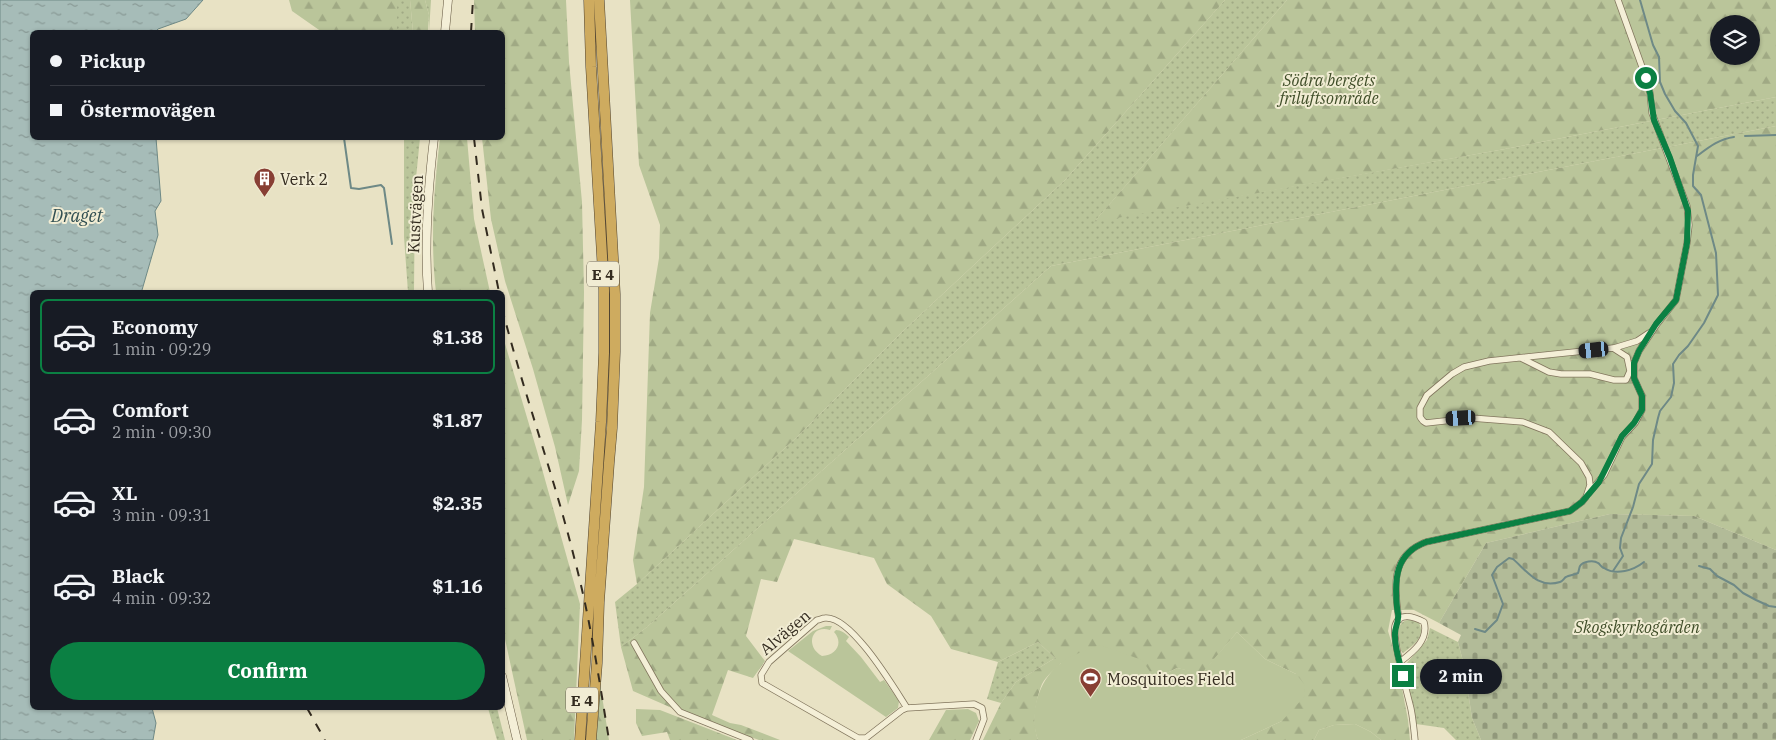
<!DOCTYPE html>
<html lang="en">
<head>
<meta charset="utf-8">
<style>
  body { margin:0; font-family:"IBM Plex Serif",serif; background:#20242c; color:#f1f3f6; height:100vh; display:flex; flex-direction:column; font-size:19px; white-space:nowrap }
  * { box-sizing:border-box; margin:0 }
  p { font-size:16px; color:#9ea1a6 }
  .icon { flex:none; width:28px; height:28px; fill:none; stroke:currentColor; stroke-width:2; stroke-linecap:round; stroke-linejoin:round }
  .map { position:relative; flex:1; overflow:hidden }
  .side { position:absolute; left:30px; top:290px; width:475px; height:420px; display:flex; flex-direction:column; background:#171b24; border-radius:8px; box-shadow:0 1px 4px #0004 }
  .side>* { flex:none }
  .banner { position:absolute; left:30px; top:30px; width:475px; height:110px; border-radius:8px; box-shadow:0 1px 4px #0004; display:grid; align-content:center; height:110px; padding:0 20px; background:#171b24 }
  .buttons { position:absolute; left:1710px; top:15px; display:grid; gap:10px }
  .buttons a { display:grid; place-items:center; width:50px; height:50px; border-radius:50%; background:#171b24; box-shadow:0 1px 4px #0004; font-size:25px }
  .end { position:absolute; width:22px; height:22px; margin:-11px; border:6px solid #0b8043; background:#fff; box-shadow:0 0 0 2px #fff }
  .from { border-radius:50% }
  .bubble { position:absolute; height:35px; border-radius:18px; background:#171b24; box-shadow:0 1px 4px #0004; font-size:16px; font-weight:800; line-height:35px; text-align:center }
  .car { position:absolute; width:15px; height:30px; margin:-15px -8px; border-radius:6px; box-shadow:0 0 4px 1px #0007; background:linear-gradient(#222 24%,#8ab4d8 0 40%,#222 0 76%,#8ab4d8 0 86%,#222 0) }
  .banner b { display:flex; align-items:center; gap:18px; height:48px; font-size:19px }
  .banner b+b { border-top:1px solid #363941 }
  .banner i { width:12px; height:12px; background:#f1f3f6 }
  ul { padding:9px 0 0; list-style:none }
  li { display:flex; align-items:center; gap:15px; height:75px; margin:0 10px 8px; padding:0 10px; border:2px solid transparent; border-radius:8px }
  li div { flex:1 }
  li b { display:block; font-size:19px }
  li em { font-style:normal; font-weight:800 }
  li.selected { border-color:#0b8043 }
  li>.icon { width:45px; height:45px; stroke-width:1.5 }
  .action { display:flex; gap:10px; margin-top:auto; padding:10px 20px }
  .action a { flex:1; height:58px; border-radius:30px; background:#0b8043; color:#fff; font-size:20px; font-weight:800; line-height:58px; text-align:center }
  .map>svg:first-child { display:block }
</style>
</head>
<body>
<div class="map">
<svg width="1776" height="740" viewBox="0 0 1776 740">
  <defs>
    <pattern id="grass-dots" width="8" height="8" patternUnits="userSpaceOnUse" patternTransform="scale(1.25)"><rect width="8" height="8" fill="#bac59a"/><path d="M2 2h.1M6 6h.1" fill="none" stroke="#a0a984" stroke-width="1.8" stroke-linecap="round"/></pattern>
    <pattern id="forest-firs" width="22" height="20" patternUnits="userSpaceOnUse" patternTransform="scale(1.25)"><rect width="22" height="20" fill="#bac59a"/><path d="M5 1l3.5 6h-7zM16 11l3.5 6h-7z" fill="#a0a984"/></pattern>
    <pattern id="cemetery-stones" width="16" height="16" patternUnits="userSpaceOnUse" patternTransform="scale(1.25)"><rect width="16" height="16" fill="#b2bb98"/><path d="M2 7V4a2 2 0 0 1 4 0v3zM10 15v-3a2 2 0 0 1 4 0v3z" fill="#91987b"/></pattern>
    <pattern id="water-ripples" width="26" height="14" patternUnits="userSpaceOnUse" patternTransform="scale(1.25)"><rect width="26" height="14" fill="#a6bcb8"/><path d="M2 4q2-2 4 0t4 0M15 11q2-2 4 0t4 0" fill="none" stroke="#889995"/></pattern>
  </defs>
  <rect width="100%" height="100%" fill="#e8e2c4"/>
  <path fill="url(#grass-dots)" d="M397 0H410L413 32H397Z
    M425 0H431L429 32V15Z
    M1225 0H1287L1095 221 1505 149 1776 97V126L1051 266 647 627 621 647 615 602 637 584 798 436 902 332 1065 180Z
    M404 138H420L415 188 414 292H408L404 237Z
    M1407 620H1413L1419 623C1426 638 1414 644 1403 653L1401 651C1399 640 1393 625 1407 620Z
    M1430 628 1458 642 1464 665 1472 718 1481 740H1456L1444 728 1416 724 1406 673V664L1427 640Z
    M1038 642 1055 658 1016 682 1001 703 987 699 998 662Z
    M488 708H497L505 740H497Z"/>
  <path fill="url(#forest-firs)" fill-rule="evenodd" d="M289 0H397V32H322L292 11Z
    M410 0H425L429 15 428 32H413Z
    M474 0H566L569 62 582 202 584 292 582 420 579 471 568 505 555 447 533 369 505 281 491 219 482 138H502V32H475Z
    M630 0H1225L1065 180 902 332 798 436 637 584 633 560 644 487 650 313 659 258 660 225 639 165Z
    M1287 0H1776V97L1505 149 1094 222ZM1719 24H1751V56H1719Z
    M1776 126V550L1694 516 1610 514 1486 543 1439 623 1414 610H1392L1388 631 1396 657 1408 720 1410 740H1381L1371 732 1355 724 1334 725 1319 730 1314 740H1241L1282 721 1296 674 1265 659 1237 632 1202 674 1177 668 1155 679 1061 663C1055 669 1046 676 1042 684 1035 701 1032 723 1038 740H983L1001 703 1016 682 1055 658 1038 642 998 662 951 649 931 616 887 584 874 558 794 539 777 582 761 579 746 636 765 661 753 678 728 670 712 715 730 723 741 725 780 740H759L672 708 633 691 621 647 647 627 1051 266Z
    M440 138H467L474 219 490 292H436C430 241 434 189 440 138Z
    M503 337 537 451 580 604 574 740H527L503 630Z
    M599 677 609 740H594Z
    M636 709 660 710 737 740H670L667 732 642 736 636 723Z
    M968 709 976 713 979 721 970 740H929L946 710Z"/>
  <path fill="url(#cemetery-stones)" d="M1610 514 1694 516 1776 550V740H1481L1472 718 1464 665 1458 642 1461 635 1439 623 1486 543Z"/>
  <path fill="#bac59a" d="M826 626H832L830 630C811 624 805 647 822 656 836 656 844 643 834 632L836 630C841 630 845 633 849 637L846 641 861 657 880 682 884 680 899 701 898 708 886 717 788 651 813 631Z
    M1237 632 1265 659 1296 674 1305 685 1304 697 1282 721 1241 740H1038C1028 714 1039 679 1061 663 1072 654 1088 650 1100 645L1142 660 1155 679 1177 668 1202 673Z
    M1355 724 1371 732 1381 740H1314L1319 730 1334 725Z"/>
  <path fill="url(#water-ripples)" stroke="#6e8986" d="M0 0H203L186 19 158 29 155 32H32V138H156L161 201 155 211 158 235 142 290 140 292H32V708H152L156 723 153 740H0Z"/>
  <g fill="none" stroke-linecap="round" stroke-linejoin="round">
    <path stroke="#6e8986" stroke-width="2" d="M1745 136 1776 135
      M344 138 351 188 359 189 381 185 384 188 392 244
      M1697 156C1709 147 1719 139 1734 137
      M1699 566 1710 569 1717 576 1734 585 1743 593 1756 600 1769 606 1776 607
      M1613 571 1623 556 1620 548 1621 538 1633 507 1639 484 1652 464 1653 440 1658 418 1660 411 1671 397 1674 383 1673 364 1679 355 1688 346 1704 323 1718 295 1716 253 1701 195 1693 186V175L1698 146 1686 123 1675 111 1665 94 1660 82 1659 57 1653 45 1640 0
      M1475 629 1485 632 1497 620 1503 604 1492 575 1497 567 1509 558 1513 559C1527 571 1538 589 1560 582 1563 581 1564 578 1566 577 1569 575 1574 575 1578 573 1579 571 1579 568 1580 566 1583 561 1594 560 1598 563 1600 564 1601 567 1604 568 1616 576 1634 570 1644 562"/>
    <defs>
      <path id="street" d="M1614 348 1637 341 1649 333
        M1589 493 1604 475 1622 437 1635 423 1642 410V396L1634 378V363L1639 351 1657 324 1676 300 1687 243 1689 225 1687 206 1652 113 1650 93 1646 78 1618 0
        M1399 620C1394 588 1390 555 1426 542L1570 511 1582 502 1586 497 1590 485 1589 477 1581 463 1549 432 1523 422 1471 418 1426 423 1423 421 1420 417V408L1427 395 1452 374 1464 367 1489 361 1613 348 1627 357 1630 371 1626 380H1614L1590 374H1561L1549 372 1521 358
        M634 643 661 691 680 712 750 740
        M1400 662C1413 652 1429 640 1424 622 1415 617 1399 611 1395 626 1392 640 1407 692 1411 709 1413 719 1414 730 1415 740
        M907 708 902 710 866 738H858L762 683 761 675 769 662 817 620C820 620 822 618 825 618 851 615 894 688 907 708L974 704 982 708 984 719 976 740"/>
      <path id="secondary" d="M445 32 448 0
        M428 292C424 241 428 189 434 138
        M502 676 517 740"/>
      <path id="highway" d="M580 740 601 422 604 353V290L591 67 589 0
        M591 740 597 663 599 602 609 463 612 428 615 352V294L599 0"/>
    </defs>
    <use href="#street" stroke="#81755d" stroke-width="7"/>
    <use href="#secondary" stroke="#635640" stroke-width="9"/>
    <use href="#highway" stroke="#4f4331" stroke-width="11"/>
    <use href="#street" stroke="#f4efd7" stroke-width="5.5"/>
    <use href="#secondary" stroke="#f4efd7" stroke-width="8"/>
    <use href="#highway" stroke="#ceab5f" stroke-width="10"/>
    <path stroke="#332b1f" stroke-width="2" stroke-dasharray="9 9" stroke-linecap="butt" d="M471 32 473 0
      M474 138 482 209 499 292
      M502 308C523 391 553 473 574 557 590 617 599 679 609 740
      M307 708 325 740"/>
  </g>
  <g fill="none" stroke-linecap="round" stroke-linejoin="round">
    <path stroke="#0b8043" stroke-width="6" d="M1403 676C1400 662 1394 647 1395 633 1395 628 1398 623 1398 618 1399 615 1397 610 1397 607 1394 578 1396 553 1426 542L1570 511 1582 502 1599 482 1622 436 1634 423 1642 410V396L1634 378V363L1639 351 1656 324 1676 300 1687 243 1688 211 1670 158 1654 120 1650 93 1646 78"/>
  </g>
  <defs>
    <symbol id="building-pin" viewBox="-11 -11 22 30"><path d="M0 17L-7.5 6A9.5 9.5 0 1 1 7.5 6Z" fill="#883f34" stroke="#f1ecd3"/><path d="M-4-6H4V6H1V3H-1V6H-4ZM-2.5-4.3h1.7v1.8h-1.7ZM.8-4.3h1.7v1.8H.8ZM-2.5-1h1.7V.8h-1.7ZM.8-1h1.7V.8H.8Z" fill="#fff"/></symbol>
    <symbol id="stadium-pin" viewBox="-11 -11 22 30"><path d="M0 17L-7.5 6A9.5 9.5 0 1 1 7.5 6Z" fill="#883f34" stroke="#f1ecd3"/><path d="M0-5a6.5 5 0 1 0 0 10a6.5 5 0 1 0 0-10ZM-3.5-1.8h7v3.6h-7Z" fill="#fff"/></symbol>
  </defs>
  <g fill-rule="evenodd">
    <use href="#building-pin" x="252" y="166" width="25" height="34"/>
    <use href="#stadium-pin" x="1078" y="666" width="25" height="34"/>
  </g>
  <g text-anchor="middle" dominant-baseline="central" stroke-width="4" stroke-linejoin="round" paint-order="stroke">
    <g fill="#f1ecd3" stroke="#6c6555" stroke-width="1">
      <rect x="587" y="261.5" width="32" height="25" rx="4"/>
      <rect x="566" y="687.5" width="32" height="25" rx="4"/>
    </g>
    <g font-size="15" font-weight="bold" fill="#332b1f">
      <text x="603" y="274">E 4</text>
      <text x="582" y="700">E 4</text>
    </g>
    <g font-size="16" font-style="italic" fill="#3f4d28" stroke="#f1ecd3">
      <text x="1329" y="80">Södra bergets<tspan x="1329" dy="18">friluftsområde</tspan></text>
      <text x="1637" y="627">Skogskyrkogården</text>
    </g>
    <g font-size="16" fill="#332b1f" stroke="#f1ecd3" text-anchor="start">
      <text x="280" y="179">Verk 2</text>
      <text x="1107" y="679">Mosquitoes Field</text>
    </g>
    <g font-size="16" fill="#332b1f" stroke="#f1ecd3">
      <text transform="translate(415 214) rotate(-87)">Kustvägen</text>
      <text transform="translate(785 632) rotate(-40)">Alvägen</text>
    </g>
    <g font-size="18" font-style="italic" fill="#304e51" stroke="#f1ecd3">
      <text x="77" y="215">Draget</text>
    </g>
  </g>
</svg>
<div class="buttons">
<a><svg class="icon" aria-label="layers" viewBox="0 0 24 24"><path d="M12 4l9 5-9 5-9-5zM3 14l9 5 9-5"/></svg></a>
</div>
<i class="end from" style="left:1646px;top:78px"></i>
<i class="end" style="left:1403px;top:676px"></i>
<div class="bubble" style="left:1420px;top:659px;width:82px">2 min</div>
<i class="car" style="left:1594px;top:350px;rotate:264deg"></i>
<i class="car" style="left:1461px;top:418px;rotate:267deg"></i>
<div class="banner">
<b><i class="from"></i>Pickup</b>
<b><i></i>Östermovägen</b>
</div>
<section class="side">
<ul>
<li class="selected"><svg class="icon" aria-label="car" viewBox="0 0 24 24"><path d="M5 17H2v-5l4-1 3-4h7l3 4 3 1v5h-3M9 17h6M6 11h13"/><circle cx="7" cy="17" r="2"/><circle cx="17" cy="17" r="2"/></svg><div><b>Economy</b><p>1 min · 09:29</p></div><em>$1.38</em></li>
<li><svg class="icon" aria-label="car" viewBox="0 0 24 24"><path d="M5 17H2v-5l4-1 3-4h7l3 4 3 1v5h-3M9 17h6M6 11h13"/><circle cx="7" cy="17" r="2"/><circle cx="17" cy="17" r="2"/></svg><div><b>Comfort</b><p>2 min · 09:30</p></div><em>$1.87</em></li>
<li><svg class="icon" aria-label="car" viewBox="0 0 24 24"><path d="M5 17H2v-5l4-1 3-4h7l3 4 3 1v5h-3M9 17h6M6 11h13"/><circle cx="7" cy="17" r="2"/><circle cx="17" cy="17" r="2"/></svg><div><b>XL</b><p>3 min · 09:31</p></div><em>$2.35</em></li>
<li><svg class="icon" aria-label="car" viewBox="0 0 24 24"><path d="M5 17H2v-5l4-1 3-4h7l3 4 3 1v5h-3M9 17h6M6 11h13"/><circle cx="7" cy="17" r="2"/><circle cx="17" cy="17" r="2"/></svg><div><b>Black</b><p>4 min · 09:32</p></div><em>$1.16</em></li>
</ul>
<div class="action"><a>Confirm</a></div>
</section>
</div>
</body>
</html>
